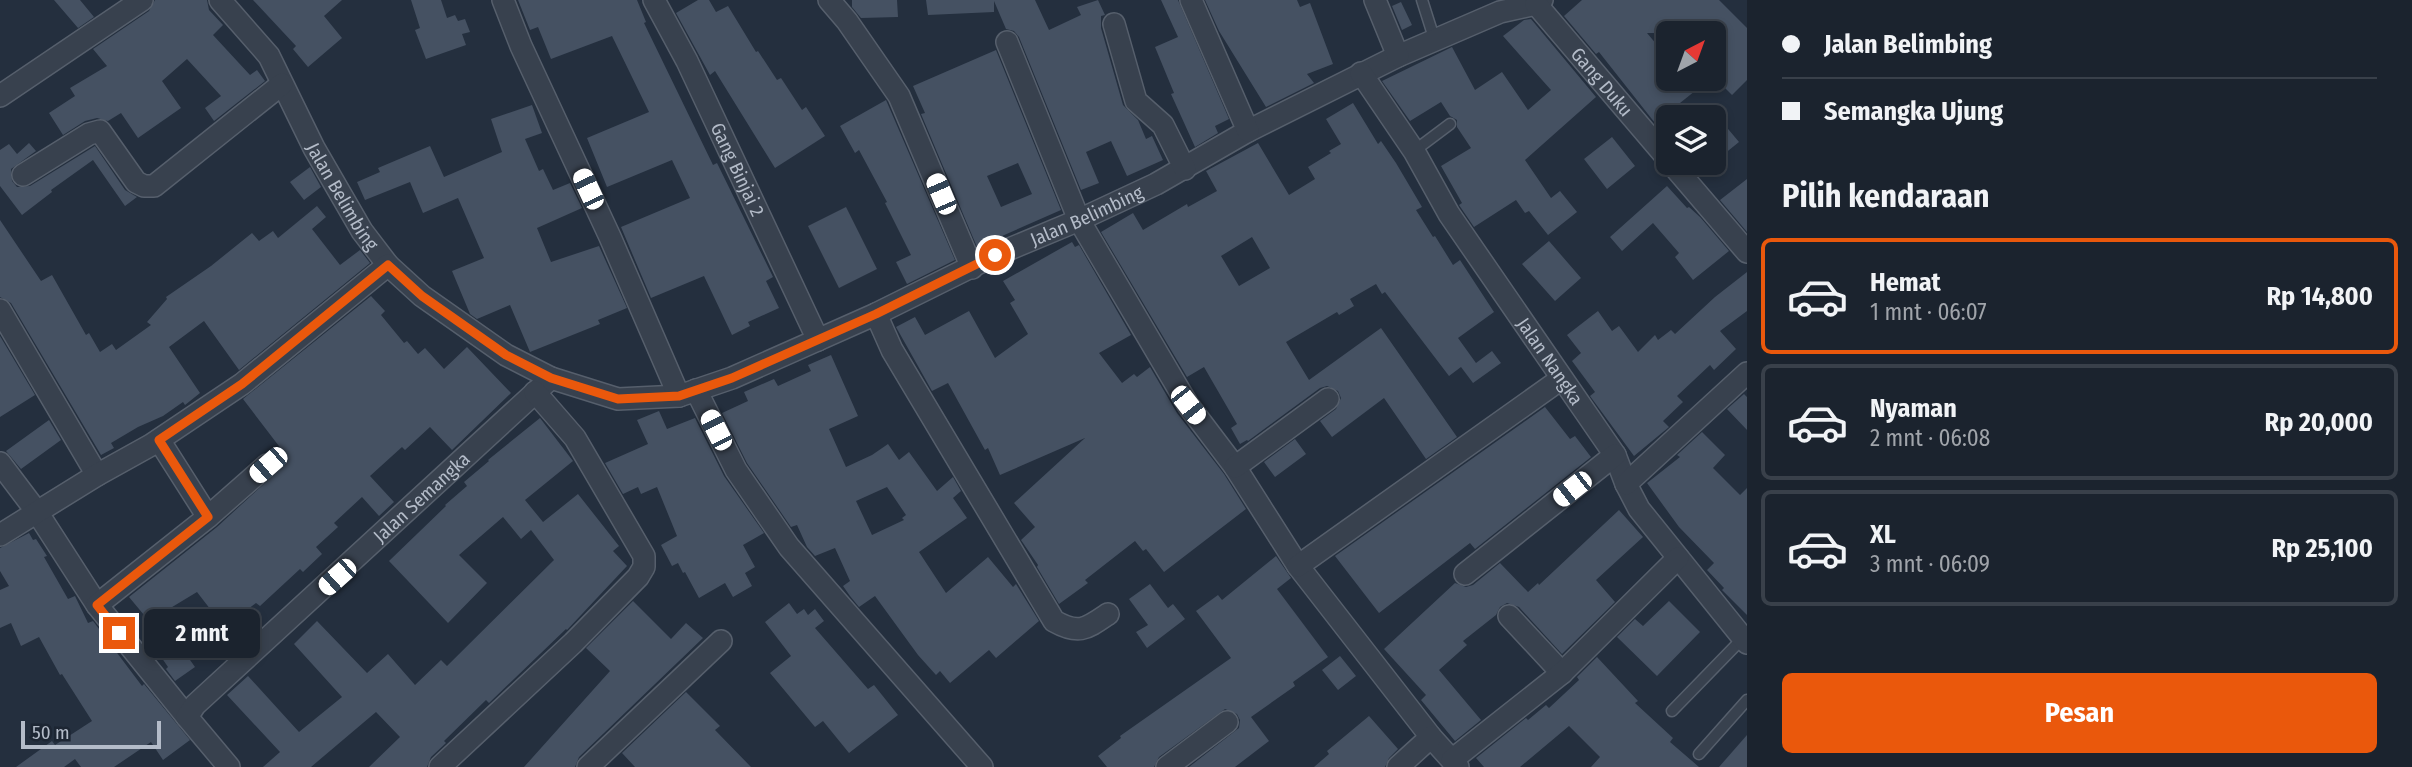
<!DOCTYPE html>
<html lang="id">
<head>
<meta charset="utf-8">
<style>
  body { margin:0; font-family:"Fira Sans Condensed",sans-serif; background:#242b36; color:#f1f3f6; height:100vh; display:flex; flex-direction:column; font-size:26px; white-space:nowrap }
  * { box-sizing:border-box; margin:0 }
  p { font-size:23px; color:#a0a4aa }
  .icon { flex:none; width:38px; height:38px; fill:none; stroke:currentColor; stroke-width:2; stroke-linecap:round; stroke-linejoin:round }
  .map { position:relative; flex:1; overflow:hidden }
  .sheet { display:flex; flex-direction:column; background:#1b232e; width:665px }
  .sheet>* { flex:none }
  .banner { display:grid; align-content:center; height:154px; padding:0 35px; background:#1b232e }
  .needle { width:46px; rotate:41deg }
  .fabs { position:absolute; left:1656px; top:21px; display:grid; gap:14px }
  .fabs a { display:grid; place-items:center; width:70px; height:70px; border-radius:10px; background:#1b232e; box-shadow:0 4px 10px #0003,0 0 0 2px #39404a; font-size:35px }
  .scale { position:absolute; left:21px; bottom:18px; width:140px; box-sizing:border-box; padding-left:7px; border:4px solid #b4bcc9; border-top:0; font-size:19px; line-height:24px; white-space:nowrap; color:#b4bcc9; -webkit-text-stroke:5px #1d2633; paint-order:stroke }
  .end { position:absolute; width:32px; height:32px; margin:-16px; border:9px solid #ea580c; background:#fff; box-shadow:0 0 0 4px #fff }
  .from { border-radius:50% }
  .bubble { position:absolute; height:49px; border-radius:10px; background:#1b232e; box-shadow:0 4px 10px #0003,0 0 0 2px #39404a; font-size:23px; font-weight:700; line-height:49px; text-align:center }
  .car { position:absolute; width:21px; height:42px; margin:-21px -10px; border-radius:9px; box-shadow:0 0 5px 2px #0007; background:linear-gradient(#fff 24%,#345 0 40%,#fff 0 76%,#345 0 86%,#fff 0) }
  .banner b { display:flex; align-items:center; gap:24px; height:66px; font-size:26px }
  .banner b+b { border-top:2px solid #39404a }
  .banner i { width:18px; height:18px; background:#f1f3f6 }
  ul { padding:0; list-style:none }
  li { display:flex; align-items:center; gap:21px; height:116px; margin:0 14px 10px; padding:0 21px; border:4px solid #39404a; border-radius:10px }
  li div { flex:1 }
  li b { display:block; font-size:26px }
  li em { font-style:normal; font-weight:700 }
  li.selected { border-color:#ea580c }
  li>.icon { width:63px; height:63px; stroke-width:1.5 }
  h2 { padding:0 35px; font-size:32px; line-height:84px }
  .primary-button { display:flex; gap:14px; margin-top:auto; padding:14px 35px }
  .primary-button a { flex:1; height:80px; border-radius:10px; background:#ea580c; color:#fff; font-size:28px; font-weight:700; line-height:80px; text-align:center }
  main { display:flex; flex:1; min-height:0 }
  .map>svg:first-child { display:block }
</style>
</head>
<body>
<main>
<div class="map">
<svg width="1747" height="767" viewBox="0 0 1747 767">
  <rect width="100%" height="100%" fill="#242f3e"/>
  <path fill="#455162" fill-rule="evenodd" d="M54 0H80L94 17 78 28Z
    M155 0H207L209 10 223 25 213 35 250 75 257 70 265 81 214 121 205 108 221 96 187 59 162 81 181 108 138 138 121 113 108 121 97 118 85 121 63 135 49 113 75 96 70 88 107 66 93 49 149 11Z
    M253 0H342L324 16 342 38 308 67 293 49 296 46Z
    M411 0H441L447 18 455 15 458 21 465 19 470 32 462 34 466 45 426 59 415 30 420 28Z
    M518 0H637L646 22 644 23 713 165 717 163 773 277 766 281 779 308 748 322 750 326 732 335 704 276 651 298 621 227 690 198 672 160 607 187 587 138 649 112 612 36 551 59 538 27 530 30Z
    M698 0H709L716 12 728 6 756 52 758 51 777 80 781 78 802 110 806 107 825 136 775 168 715 71 710 75 676 13Z
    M852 0H897L898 17 861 18 852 7Z
    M926 0H1035L1049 30 1081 15 1077 7 1098 0 1105 15 1101 16V28L1123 105 1138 120 1146 139 1152 136 1163 160 1127 176 1111 141 1086 152 1099 183 1081 190 1019 37 1014 31 1006 29 994 1V12L928 15Z
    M1161 0H1178L1229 119 1215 126 1218 133 1195 147 1171 94 1174 93 1155 47 1178 37Z
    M1205 0H1297L1300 7 1310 3 1333 64 1307 74 1314 83 1266 107 1219 31Z
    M1582 0H1719L1747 28V80L1732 95 1713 76V36L1717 33H1647L1668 58V79H1710L1655 123 1599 52 1596 54 1564 16Z
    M1401 2 1412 25 1402 30 1392 6Z
    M1531 19 1596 97 1525 160 1551 198 1560 191 1577 212 1548 235 1529 211 1525 213 1516 200 1474 227 1459 205 1462 203 1441 166 1471 148 1457 127V120L1450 116 1441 102 1410 121 1382 81 1452 47 1475 90 1502 72 1528 110 1551 90 1503 36 1524 20Z
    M996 50 1061 210 977 247 921 114 925 113 913 86ZM1018 163 1032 194 1001 207 987 176Z
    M886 100 955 260 907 284 896 262 911 255 885 203 887 202 859 150 855 153 840 126Z
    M1353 103 1378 144 1381 141 1396 163 1422 207 1416 210 1433 237 1435 236 1453 265 1460 260 1494 312 1458 338 1476 363 1492 351 1501 363 1473 383 1461 367 1449 376 1385 292 1382 294 1376 284 1350 299 1354 306 1339 315 1337 312 1286 342 1309 380 1381 328 1457 437 1426 459 1384 398 1332 437 1320 421 1336 409 1341 398 1338 391 1327 386 1320 388 1248 441 1247 440 1240 444 1231 428 1237 424 1204 367 1187 377 1101 232 1133 213 1143 230 1187 204 1188 207 1217 191 1206 171 1258 143 1289 195 1315 179 1308 167 1331 153 1329 151 1341 144 1326 119ZM1252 237 1270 268 1239 286 1221 256Z
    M532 105 542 133 525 139 539 171 543 169 553 190 570 183 582 208 537 228 551 262 599 246 627 308 598 320 600 324 530 352 510 305 477 319 470 314 452 271 484 258 458 198 423 213 410 182 365 200 357 182 380 172 378 168 430 146 444 177 502 152 491 119Z
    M1713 111 1739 142 1713 163Z
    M1612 137 1635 166 1607 189 1584 159Z
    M29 143 36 151 11 169 12 181 17 187 30 186 95 146 125 190 137 197 125 206 93 160 51 190 52 192 22 215 0 186V150L9 144 17 154Z
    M310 167 321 187 304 200 290 182Z
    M1747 179V232L1720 200Z
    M1667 186 1687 208 1689 207 1700 217 1729 251 1693 280 1675 257 1679 253 1653 223 1622 251 1610 237Z
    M317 206 326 217 312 229 340 265 360 250 370 263 239 370 204 321 169 347 200 393 185 405 183 402 163 416 138 427 111 443 114 448 101 455 11 303 0 297V220L41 281 52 275 86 335 89 333 100 352 112 344 116 350 151 325 147 322 167 299 166 297 211 266 252 233 259 241 273 231 278 238Z
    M846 207 877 269 839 288 808 226Z
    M1549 241 1581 278 1555 301 1522 264Z
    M1072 242 1075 247 1079 245 1131 335 1099 353 1122 383 1134 374 1137 377 1150 367 1177 413 1224 474 1246 509 1164 572 1146 549 1143 551 1135 541 1085 580 1088 583 1059 604 1037 567 1038 565 1021 540 1035 527 1014 503 1085 438 1000 475 988 448 985 450 948 383 932 391 896 327 915 317 925 335 969 311 995 358 1028 334 1010 303 1015 300 1003 281Z
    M1747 272V311L1720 331 1736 349 1714 370 1710 365 1677 396 1683 402 1663 421 1669 427 1634 456 1590 396 1595 392 1572 361 1581 353 1567 335 1598 311 1612 331 1619 326 1638 352 1655 335 1658 340 1671 330 1675 334 1715 297Z
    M371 296 385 311 381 315 404 343 407 341 418 354 425 348 444 369 467 347 511 393 452 450 430 427 405 450 402 447 370 476 394 502 379 516 362 497 334 523 338 527 316 547 322 554 303 572 300 569 260 606 256 603 224 627 197 592 149 621 129 597 217 527 279 470V460L285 454 243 399Z
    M0 336 35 395 0 417Z
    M831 355 858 416 829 429 846 467 872 455 888 444 899 460 909 452 937 491 953 477 961 491 953 498 967 518 919 552 946 593 988 557 1013 587 1016 584 1039 621 996 658 989 650 950 683 940 671 936 675 918 655 875 596 859 607 850 596 843 586 850 581 835 548 815 556 807 547 797 525 791 527 747 463 722 413 748 401 744 392 774 379 778 386 811 371 808 365ZM887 487 906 515 902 518 904 520 872 535 856 501Z
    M1744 394 1747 397V430L1727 409Z
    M1545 407 1570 439 1575 436 1591 457 1475 549 1470 543 1379 613 1335 556Z
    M659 411 667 429 695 418 724 476 764 533 743 545 755 567 745 573 752 586 733 597 725 583 699 598 685 572 683 573 678 563 672 566 661 545 677 536 657 487 641 494 638 487 623 494 605 463 648 444 637 420Z
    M540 418 573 461 525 500 543 522 578 494 619 546 613 551 627 566 567 630 566 629 489 703 486 700 444 741 446 743 431 757 427 767H369L400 737 376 712 311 767H263L280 752 227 695 248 676 299 732 342 697 294 644 317 621 367 673 388 654 415 685 441 660 447 666 554 560 531 530 521 539 503 517 459 555 487 583 448 623 389 561 446 506 445 505 467 486 464 482 489 461 488 460Z
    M49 420 61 440 21 469 6 451Z
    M1702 432 1725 455 1713 468 1740 495 1747 488V615L1722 590 1724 588 1707 570 1714 563 1679 527 1647 483 1680 457 1677 455Z
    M1295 439 1306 454 1275 477 1264 462Z
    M1619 510 1643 537 1596 580 1615 602 1562 654 1519 607 1507 603 1500 607 1496 615 1463 641 1467 645 1439 670 1481 720 1455 741 1421 700 1426 695 1384 649 1455 583 1466 587 1473 585 1500 563 1528 592 1538 583 1539 585Z
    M29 533 33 540 36 539 47 556 44 557 68 599 75 596 88 623 93 621 142 686 144 684 190 740 163 760 151 742 114 767H81L75 759 64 767H16L52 741 55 745 92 721 62 674 60 675 39 637 21 646 11 623 0 628V590L9 586 0 571V548Z
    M1276 556 1291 578 1277 589 1328 657 1293 682 1295 686 1251 717 1269 741 1235 767H1189L1239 728 1240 720 1237 714 1225 709 1159 757 1154 767H1107L1098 756 1121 738 1120 736 1231 658 1196 611 1218 595 1222 600Z
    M1150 584 1168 608 1173 604 1185 619 1147 648 1136 632 1148 625 1129 599Z
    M633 601 671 639 686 623 703 638 579 757 575 767H524L610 671 586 648Z
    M1669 601 1700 632 1657 676 1617 637 1635 619 1643 626Z
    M789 603 797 614 804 609 808 615 815 609 824 621 815 628 868 689 874 685 898 715 849 753 823 721 815 727 770 673 791 656 765 622Z
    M171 633 195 667 175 681 166 669 168 667 153 645Z
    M1340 656 1356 676 1338 690 1322 670Z
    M1597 657 1638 701 1635 703 1673 738 1670 742 1699 767H1591L1600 757 1569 726 1520 767H1484L1476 758 1526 718 1528 720 1546 705 1549 708 1579 680 1577 677Z
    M686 692 720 726 715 730 751 767H635L622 753Z
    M1369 716 1398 749 1389 758 1385 767H1314L1329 754 1327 751Z
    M1747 735V767H1719Z"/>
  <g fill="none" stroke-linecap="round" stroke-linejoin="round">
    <defs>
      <path id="lane" d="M1422 0 1435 41
        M1414 151 1450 124
        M1672 711 1743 638
        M1699 754 1747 700"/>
      <g id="street">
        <path id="s1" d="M220 0 269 56 314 148 362 231 388 265 422 296 506 355 551 378 618 399 679 396 732 378 876 314 995 255 1079 220 1156 184 1248 131 1398 56 1500 12 1536 4 1542 0"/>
        <path d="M503 0 521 46 610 237 679 396"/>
        <path id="s2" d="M654 0 687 61 818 340"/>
        <path d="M829 0 847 21 899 96 972 268"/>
        <path d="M1191 0 1248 131"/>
        <path d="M1375 0 1398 56"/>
        <path id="s3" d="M1536 4 1668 159"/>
        <path d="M1114 24 1136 101 1163 125 1185 169"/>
        <path d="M1007 42 1079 220 1188 405 1235 467 1298 566 1431 737 1458 767"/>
        <path id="s4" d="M1361 73 1414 151 1449 214 1615 455 1626 484 1639 509 1747 643"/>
        <path d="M0 96 142 0"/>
        <path d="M1671 163 1747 252"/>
        <path d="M23 175 89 134 100 131 136 182 144 186H154L282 84"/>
        <path d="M0 310 97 475"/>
        <path d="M876 314 892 350 1054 621C1079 635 1086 629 1108 614"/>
        <path d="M696 390 736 470 789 547 982 767"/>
        <path d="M159 440 208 517"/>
        <path d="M0 463 37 512 97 605 187 717"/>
        <path d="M1235 467 1328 399"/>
        <path d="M1626 484 1747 373"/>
        <path d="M0 535 97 475 151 445 242 384 388 265"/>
        <path d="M1298 566 1561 379"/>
        <path d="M1465 574 1615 455"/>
        <path d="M97 605 208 517 267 465"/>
        <path d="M1509 616 1562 673"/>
        <path d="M1452 760 1562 673 1678 558"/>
        <path id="s5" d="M229 767 187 717 195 705 551 378"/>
        <path d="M440 767 573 643 638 577 644 567V556L575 438 535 392"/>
        <path d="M588 767 721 641"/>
        <path d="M1167 767 1227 722"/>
        <path d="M1398 767 1431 737"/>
      </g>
    </defs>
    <use href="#lane" stroke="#565f6c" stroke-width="13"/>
    <use href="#street" stroke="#565f6c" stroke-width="24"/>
    <use href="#lane" stroke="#38414e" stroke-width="10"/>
    <use href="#street" stroke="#38414e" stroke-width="21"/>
  </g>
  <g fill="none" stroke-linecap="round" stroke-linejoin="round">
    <path stroke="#ea580c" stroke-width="9" d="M119 633 97 605 208 517 159 440 242 384 388 265 422 296 506 355 551 378 618 399 679 396 732 378 876 314 995 255"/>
  </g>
  <g text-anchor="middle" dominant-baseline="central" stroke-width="7" stroke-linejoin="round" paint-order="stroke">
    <g font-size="19" fill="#b4bcc9" stroke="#1d2633">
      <text stroke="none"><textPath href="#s3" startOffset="102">Gang Duku</textPath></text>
      <text stroke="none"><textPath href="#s2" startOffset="189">Gang Binjai 2</textPath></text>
      <text stroke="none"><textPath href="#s1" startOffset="233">Jalan Belimbing</textPath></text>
      <text stroke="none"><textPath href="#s1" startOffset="1092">Jalan Belimbing</textPath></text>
      <text stroke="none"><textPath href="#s4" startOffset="345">Jalan Nangka</textPath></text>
      <text stroke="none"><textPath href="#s5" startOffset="387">Jalan Semangka</textPath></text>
    </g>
  </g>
</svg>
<div class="fabs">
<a><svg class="needle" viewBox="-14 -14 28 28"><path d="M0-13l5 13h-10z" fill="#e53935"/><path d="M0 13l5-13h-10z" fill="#a0a4aa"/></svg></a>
<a><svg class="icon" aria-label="layers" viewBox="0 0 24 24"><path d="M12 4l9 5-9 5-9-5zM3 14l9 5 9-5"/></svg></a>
</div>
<div class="scale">50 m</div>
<i class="end from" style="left:995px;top:255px"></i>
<i class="end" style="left:119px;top:633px"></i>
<div class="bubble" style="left:144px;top:609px;width:116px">2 mnt</div>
<i class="car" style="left:588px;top:189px;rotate:335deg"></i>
<i class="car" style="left:941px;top:194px;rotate:337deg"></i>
<i class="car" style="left:1188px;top:405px;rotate:142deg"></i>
<i class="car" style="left:716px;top:430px;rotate:333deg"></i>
<i class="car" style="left:268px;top:465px;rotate:229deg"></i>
<i class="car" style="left:1572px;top:489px;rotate:232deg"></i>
<i class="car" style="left:337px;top:577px;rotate:228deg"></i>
</div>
<section class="sheet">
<div class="banner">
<b><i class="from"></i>Jalan Belimbing</b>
<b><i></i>Semangka Ujung</b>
</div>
<h2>Pilih kendaraan</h2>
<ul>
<li class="selected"><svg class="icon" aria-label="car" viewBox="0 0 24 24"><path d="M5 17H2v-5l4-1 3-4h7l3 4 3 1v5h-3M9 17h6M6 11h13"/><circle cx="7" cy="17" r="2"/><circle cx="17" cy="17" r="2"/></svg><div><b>Hemat</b><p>1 mnt · 06:07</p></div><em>Rp 14,800</em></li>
<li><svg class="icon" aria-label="car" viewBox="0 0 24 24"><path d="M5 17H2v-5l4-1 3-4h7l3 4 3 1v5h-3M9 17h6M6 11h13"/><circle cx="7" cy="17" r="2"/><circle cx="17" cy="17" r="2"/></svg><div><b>Nyaman</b><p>2 mnt · 06:08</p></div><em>Rp 20,000</em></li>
<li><svg class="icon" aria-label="car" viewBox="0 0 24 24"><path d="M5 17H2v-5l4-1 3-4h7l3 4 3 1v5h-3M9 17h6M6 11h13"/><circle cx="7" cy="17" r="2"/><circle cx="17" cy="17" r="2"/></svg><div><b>XL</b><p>3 mnt · 06:09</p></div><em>Rp 25,100</em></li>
</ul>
<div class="primary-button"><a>Pesan</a></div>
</section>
</main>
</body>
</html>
